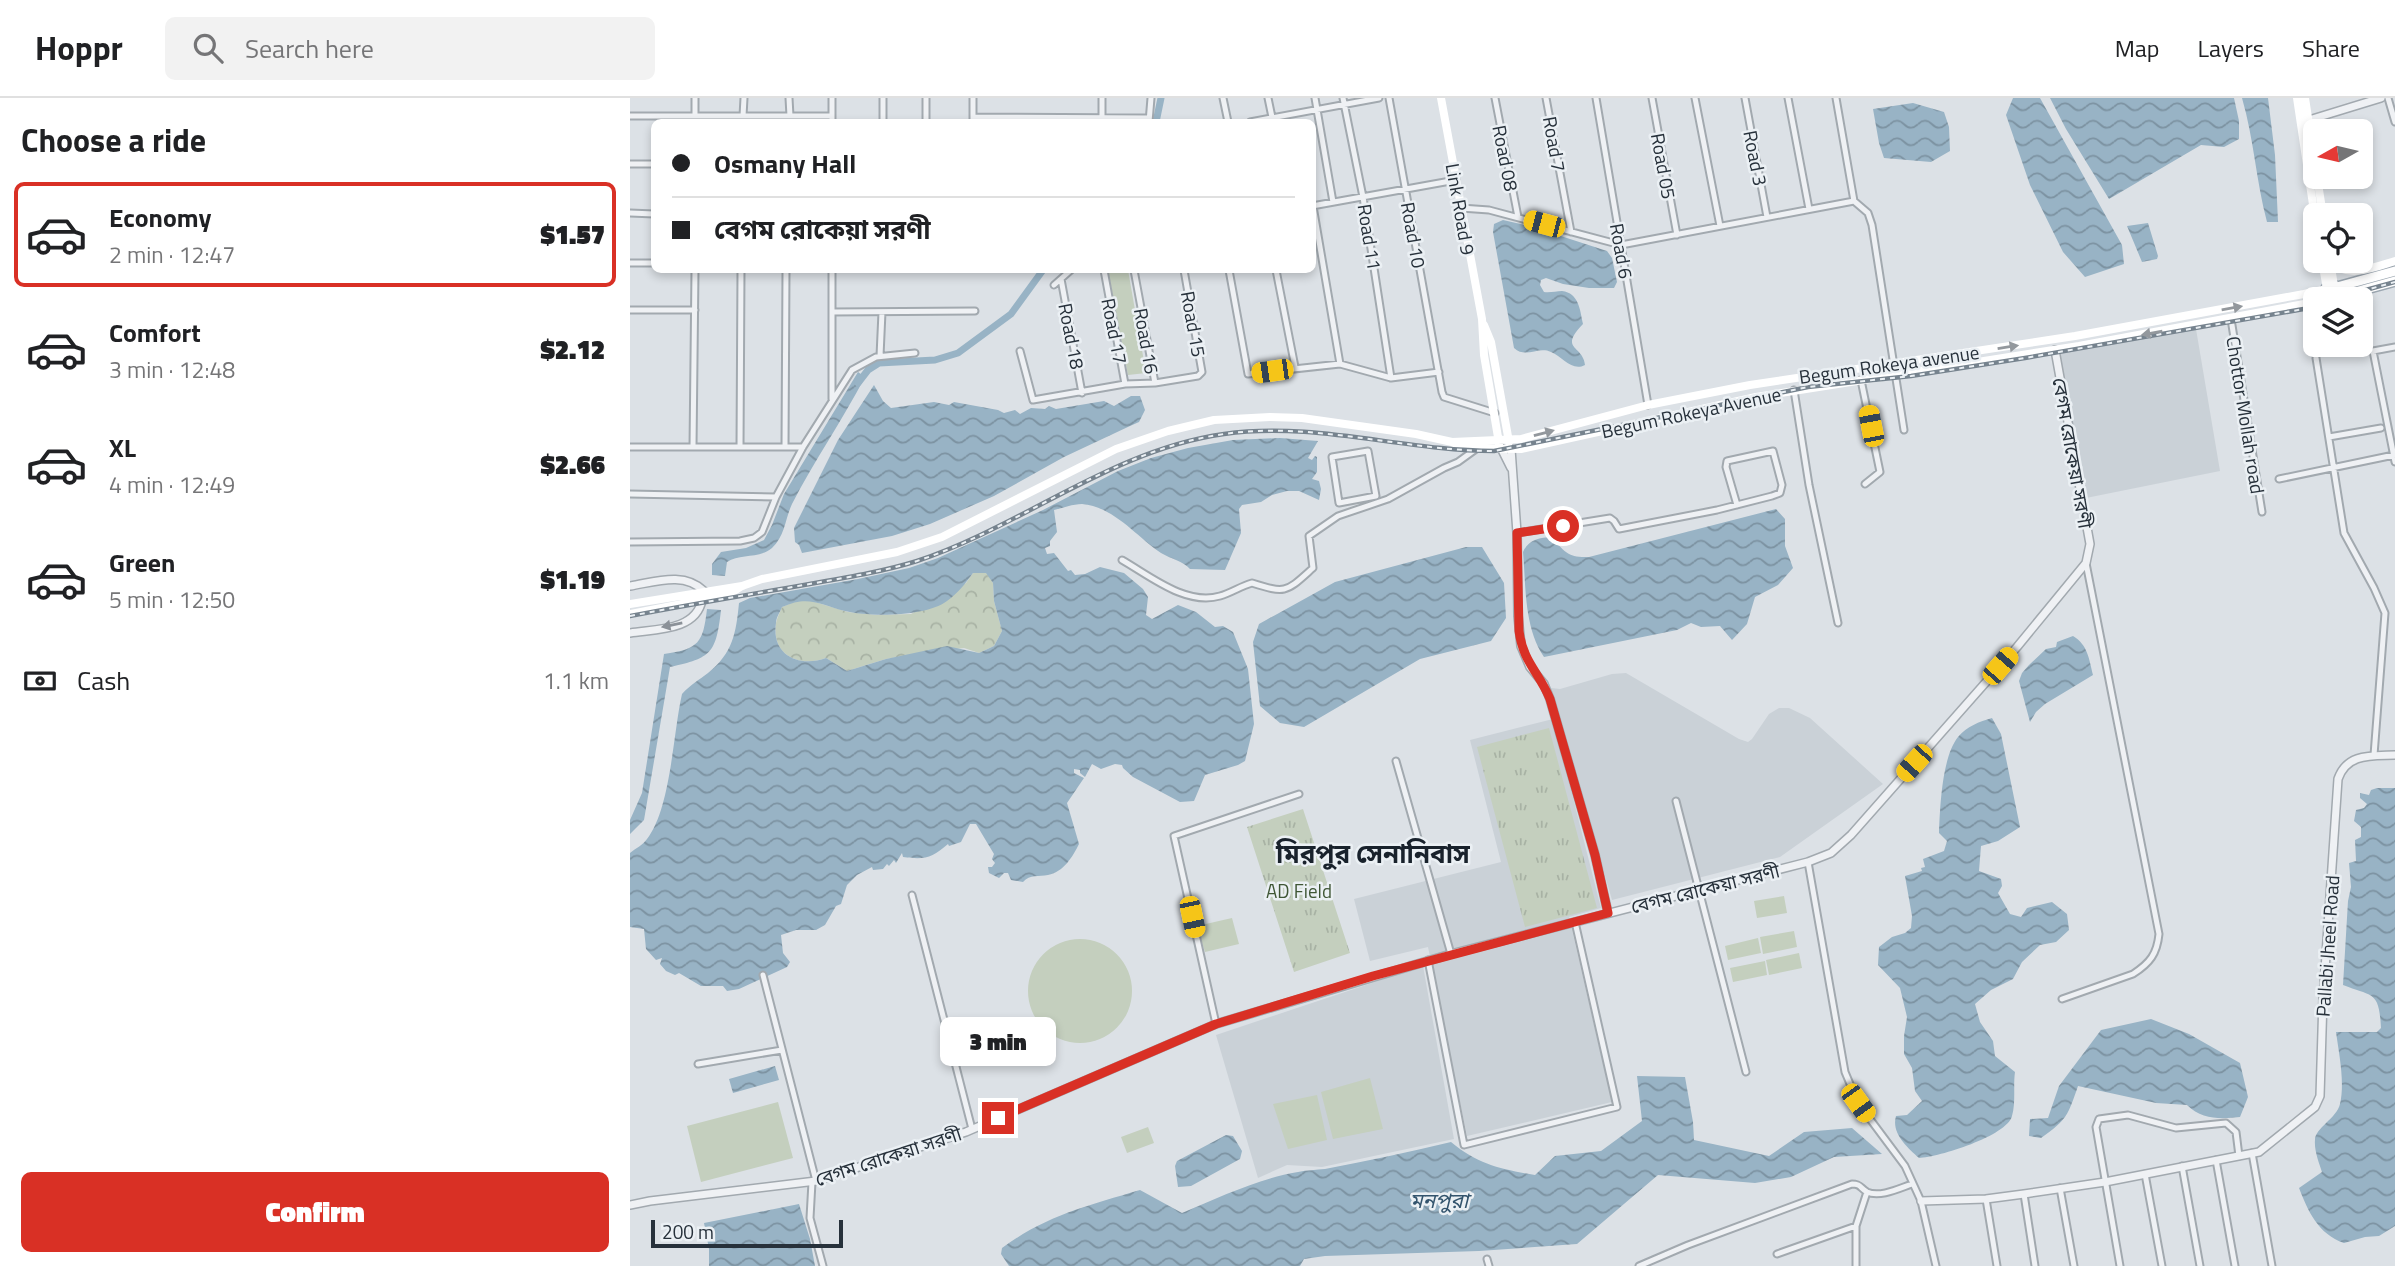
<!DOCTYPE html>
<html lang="en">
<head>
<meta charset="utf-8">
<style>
  body { margin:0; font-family:"Titillium Web","Noto Sans Bengali",sans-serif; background:#f2f2f2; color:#202124; height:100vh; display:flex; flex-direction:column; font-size:26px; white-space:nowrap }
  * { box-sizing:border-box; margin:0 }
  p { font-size:23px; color:#757577 }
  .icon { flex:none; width:38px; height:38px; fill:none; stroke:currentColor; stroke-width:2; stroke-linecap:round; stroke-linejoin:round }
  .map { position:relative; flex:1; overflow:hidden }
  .side { display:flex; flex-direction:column; background:#fff; width:630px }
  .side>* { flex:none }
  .guide { position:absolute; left:21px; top:21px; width:665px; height:154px; border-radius:10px; box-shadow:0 4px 10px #0003; display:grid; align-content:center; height:154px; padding:0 21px; background:#fff }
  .needle { width:46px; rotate:262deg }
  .controls { position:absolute; left:1673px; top:21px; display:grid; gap:14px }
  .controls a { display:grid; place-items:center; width:70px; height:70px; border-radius:10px; background:#fff; box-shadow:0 4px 10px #0003; font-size:35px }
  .scale { position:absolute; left:21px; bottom:18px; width:192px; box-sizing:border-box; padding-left:7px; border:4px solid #27313b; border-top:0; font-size:19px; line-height:24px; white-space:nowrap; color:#27313b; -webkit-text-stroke:5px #ebf0f4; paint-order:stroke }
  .end { position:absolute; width:32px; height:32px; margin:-16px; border:9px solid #d93025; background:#fff; box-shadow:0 0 0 4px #fff }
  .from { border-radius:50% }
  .bubble { position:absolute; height:49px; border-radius:10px; background:#fff; box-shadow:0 4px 10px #0003; font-size:23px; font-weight:800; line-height:49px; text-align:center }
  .car { position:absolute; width:21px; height:42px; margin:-21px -10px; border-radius:9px; box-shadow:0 0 5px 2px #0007; background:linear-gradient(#f5c518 24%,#345 0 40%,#f5c518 0 76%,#345 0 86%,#f5c518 0) }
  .guide b { display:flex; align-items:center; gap:24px; height:66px; font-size:26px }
  .guide b+b { border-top:2px solid #e0e0e0 }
  .guide i { width:18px; height:18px; background:#202124 }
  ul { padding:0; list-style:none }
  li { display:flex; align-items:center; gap:21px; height:105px; margin:0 14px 10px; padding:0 7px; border:4px solid transparent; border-radius:10px }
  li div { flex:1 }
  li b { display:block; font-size:26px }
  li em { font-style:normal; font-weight:800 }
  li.on { border-color:#d93025 }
  li>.icon { width:63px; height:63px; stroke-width:1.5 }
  h2 { padding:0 21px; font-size:32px; line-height:84px }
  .pay { display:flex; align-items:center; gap:18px; height:77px; padding:0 21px; font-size:26px }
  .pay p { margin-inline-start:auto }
  .cta { display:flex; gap:14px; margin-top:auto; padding:14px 21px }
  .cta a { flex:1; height:80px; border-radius:10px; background:#d93025; color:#fff; font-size:28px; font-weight:800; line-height:80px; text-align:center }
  header { display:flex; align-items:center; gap:42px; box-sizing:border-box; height:98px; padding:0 35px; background:#fff; border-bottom:2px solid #e0e0e0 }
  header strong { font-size:33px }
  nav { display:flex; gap:38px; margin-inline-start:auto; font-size:24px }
  .search { width:490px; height:63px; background:#f2f2f2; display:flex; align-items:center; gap:18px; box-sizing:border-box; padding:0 24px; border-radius:10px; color:#757577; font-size:26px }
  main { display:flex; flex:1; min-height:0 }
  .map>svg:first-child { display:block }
</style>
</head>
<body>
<header>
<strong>Hoppr</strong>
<div class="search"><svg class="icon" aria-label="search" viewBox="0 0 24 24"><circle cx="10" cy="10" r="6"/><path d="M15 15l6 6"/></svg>Search here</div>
<nav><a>Map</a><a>Layers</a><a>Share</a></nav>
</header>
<main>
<section class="side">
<h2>Choose a ride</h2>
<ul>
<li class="on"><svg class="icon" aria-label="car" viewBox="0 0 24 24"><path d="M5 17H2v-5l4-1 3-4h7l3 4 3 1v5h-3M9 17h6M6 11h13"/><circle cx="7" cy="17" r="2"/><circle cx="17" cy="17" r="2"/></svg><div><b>Economy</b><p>2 min · 12:47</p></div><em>$1.57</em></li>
<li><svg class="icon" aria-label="car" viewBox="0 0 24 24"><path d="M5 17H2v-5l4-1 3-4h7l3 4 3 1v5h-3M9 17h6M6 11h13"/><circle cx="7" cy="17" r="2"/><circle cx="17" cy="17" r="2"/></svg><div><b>Comfort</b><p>3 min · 12:48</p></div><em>$2.12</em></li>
<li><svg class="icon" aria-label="car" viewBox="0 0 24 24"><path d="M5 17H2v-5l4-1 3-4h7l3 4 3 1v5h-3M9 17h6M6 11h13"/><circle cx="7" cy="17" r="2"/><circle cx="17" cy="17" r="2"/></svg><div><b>XL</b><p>4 min · 12:49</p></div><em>$2.66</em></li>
<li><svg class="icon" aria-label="car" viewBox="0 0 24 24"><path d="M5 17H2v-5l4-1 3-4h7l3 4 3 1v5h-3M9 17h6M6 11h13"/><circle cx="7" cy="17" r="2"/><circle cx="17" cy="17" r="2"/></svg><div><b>Green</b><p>5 min · 12:50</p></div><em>$1.19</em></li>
</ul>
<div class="pay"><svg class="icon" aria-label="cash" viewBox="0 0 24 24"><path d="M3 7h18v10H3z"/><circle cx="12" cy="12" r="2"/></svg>Cash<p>1.1 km</p></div>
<div class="cta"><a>Confirm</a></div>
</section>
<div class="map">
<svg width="1765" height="1168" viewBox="0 0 1765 1168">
  <defs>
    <pattern id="forest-crowns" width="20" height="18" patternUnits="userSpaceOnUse" patternTransform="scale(1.75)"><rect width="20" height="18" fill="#c4cfbe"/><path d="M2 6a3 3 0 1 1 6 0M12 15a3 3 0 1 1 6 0" fill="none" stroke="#a8b2a4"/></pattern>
    <pattern id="park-tufts" width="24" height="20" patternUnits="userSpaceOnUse" patternTransform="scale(1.75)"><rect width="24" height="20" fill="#c4cfbe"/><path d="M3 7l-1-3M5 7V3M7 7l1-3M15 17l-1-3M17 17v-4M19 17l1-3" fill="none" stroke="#a8b2a4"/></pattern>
    <pattern id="water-waves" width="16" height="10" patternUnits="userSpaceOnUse" patternTransform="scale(1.75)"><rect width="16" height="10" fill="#98b3c5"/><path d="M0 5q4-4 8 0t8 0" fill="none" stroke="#7c92a1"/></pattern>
  </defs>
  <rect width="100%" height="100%" fill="#dce1e6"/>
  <path fill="#cad1d7" d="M1566 231 1590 373 1451 401 1426 257 1440 253Z
    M996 575 1109 641 1118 644 1122 641 1139 616 1149 610H1159L1180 620 1253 686 1150 759 982 802 921 590 930 591 982 576Z
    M923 621 971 810 939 819 982 1004 837 1038 798 849 740 863 724 801 871 764 840 642Z
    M793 868 824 1041 692 1069 657 1067 628 1080 586 937Z"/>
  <path fill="#c4cfbe" d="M478 172H498L516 275 498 277Z
    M1154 798 1157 815 1127 820 1124 803Z
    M602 820 609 846 575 854 567 828Z
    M1164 833 1167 849 1133 856 1130 839Z
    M1128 840 1131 855 1098 862 1095 848Z
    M398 893a52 52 0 1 1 104 0a52 52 0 1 1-104 0Z
    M1169 855 1172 870 1139 877 1136 862Z
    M1135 863 1137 877 1103 884 1100 870Z
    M740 980 753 1031 703 1041 691 994Z
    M687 997 697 1042 658 1051 643 1006Z
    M148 1004 163 1060 71 1084 57 1028Z
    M518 1029 524 1045 497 1055 491 1039Z"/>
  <path fill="url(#forest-crowns)" d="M343 475H357L363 485 364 503 372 533 364 548 349 555 334 550 286 556 256 561 217 573 196 560C169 570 141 557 146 525 147 520 150 514 152 509L166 503 175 501 218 514 247 517 281 516 336 485Z"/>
  <path fill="url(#park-tufts)" d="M919 630 967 810 895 829 847 649Z
    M673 711 720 855 664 874 617 729Z"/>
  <path fill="url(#water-waves)" fill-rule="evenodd" d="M1383 0H1410L1492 147 1494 166 1455 179 1433 154 1400 87 1376 17Z
    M1420 0H1604L1609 23V41L1594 49 1571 47 1479 101 1436 31Z
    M1612 0H1638L1645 57 1648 124H1637C1626 83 1624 41 1612 0Z
    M1283 5 1314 14 1319 29 1320 53 1301 64 1254 60 1249 45 1243 11Z
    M873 122 903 129 977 153 982 160 987 184 984 190H959L933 186 916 180 911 182 910 187 914 194C920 195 926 193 932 193 949 195 950 212 953 226 928 252 953 247 955 267 942 274 933 259 921 254 908 248 896 261 884 250L863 134 864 126Z
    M1518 125 1528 158 1527 161 1512 164 1497 128Z
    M228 274 235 279C212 323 184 363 162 406 155 421 155 438 142 450 129 461 110 455 97 464L95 478 82 477V466L91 454 116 450 134 442 142 427 154 396Z
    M244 287 253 303 261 310 304 304 319 307 324 304 368 312 374 315 385 312 390 316 401 310 415 311 419 308 426 311 474 303 484 308 501 298H510L515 312 509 324 500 328 434 359 364 398 300 426 262 438 172 455 169 447 165 444 164 430 208 342Z
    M650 340 688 343 678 360 682 362 685 358 687 359V374L682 381 689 383 691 391 689 402 669 393H657L642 397 631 404 612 407 609 411 611 435 595 472 560 471C553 463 541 461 531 455 506 438 484 409 452 406 443 406 433 410 424 412L427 434 420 443V448L415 450 417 456 424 455 438 473 441 472 445 477 455 476 470 469 494 475 513 491 518 499 516 517 522 521 548 507 566 514 585 529 593 528 603 534 618 571 624 626 615 663 608 667 575 677 564 703 550 704 503 679 493 670 492 667 485 666 471 671 462 666 455 679 450 675V672L444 671V675L454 680 437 705 449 746C443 758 434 774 418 777 409 779 400 776 393 784L381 782 378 775H374L369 780 359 775 358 769H362L365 765 362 761 364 756 346 726H340L331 744 319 748 318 746C302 760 295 762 273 759L272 755 266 765 264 762 259 768 257 766 253 771 243 772 242 769 227 777 217 787 211 806 206 808 195 827 186 832H166L151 837 153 855 160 864 157 869 109 891 97 893 93 888H71L49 875 45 877 36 873 30 866 32 860 26 862 16 851 14 831 0 829V755C6 750 13 747 17 741 41 710 43 635 52 596 60 587 69 582 78 575 103 555 106 535 109 505L120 500 228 481 279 470 308 460 413 412 488 373 521 360 558 350 603 342ZM343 475H356L363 485 364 503 372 533 364 548 349 555 317 548 256 561 217 573 196 560C169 570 141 557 146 525 146 520 150 514 152 509 178 497 189 506 215 513 239 519 296 519 317 503 327 496 336 485 343 475Z
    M1146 411 1155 421V448L1163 470 1148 487 1125 499 1117 526 1102 542 1090 528 1071 529 1061 525 1047 532 914 559C894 529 896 489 893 454 899 441 909 440 922 439 934 454 939 460 959 459Z
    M836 449H852L874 485 876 520 861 543 790 561 674 629 650 625 630 608 623 544 629 526 705 484Z
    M77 511 91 512C86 555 82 560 40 569L14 722 0 736V722L12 695 34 556C69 551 73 545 77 511Z
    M1443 538C1458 547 1459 561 1463 577L1415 606 1406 614 1400 624 1389 583 1392 575 1399 567 1416 551 1426 549 1427 544Z
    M1362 620 1371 636 1390 729 1368 743 1351 748 1349 773 1371 781 1372 788 1368 795 1380 816 1391 819 1397 810 1422 804 1437 816 1439 832 1426 844 1410 847 1392 864 1383 881 1361 892 1345 906 1350 924 1363 943 1365 958 1385 974C1383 988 1386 1004 1382 1018 1377 1038 1309 1059 1289 1060 1277 1049 1261 1035 1266 1018L1277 1017 1292 1003 1285 993 1282 970 1274 956V938L1277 919 1270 890 1248 867 1249 849 1262 839 1275 835 1281 830 1282 818 1275 778 1292 773 1291 770 1295 769 1293 761 1314 753 1317 743 1309 735C1310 709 1312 659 1328 639 1337 628 1349 624 1362 620Z
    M1747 690H1765V1128L1749 1138 1735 1139 1714 1145C1688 1136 1678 1113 1669 1090L1692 1074C1689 1065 1684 1052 1685 1042 1685 1030 1707 1020 1710 1006 1715 984 1709 956 1706 934H1747L1751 930C1749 892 1743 899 1713 887L1718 803 1721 789 1719 765 1726 763 1725 742 1731 739V729L1724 723 1726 712 1734 710 1737 706 1730 700V695L1739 697 1741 692Z
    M1521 921 1559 936 1610 965 1618 999 1610 1019C1591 1021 1572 1022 1557 1007L1526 1005 1448 988C1438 1017 1437 1022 1411 1040L1399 1038 1400 1021 1418 1020 1429 988 1471 932Z
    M145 968 149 982 103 995 99 981Z
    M1007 978 1055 979 1063 1024 1064 1042 1139 1058 1174 1034 1222 1030 1252 1056 1204 1059 1161 1079 1125 1085 1028 1077 947 1146 849 1153 695 1158 674 1161 670 1168H379L371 1156 372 1150C417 1117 457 1108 510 1092L552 1115C590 1099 627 1081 668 1074 677 1072 686 1072 695 1071 737 1063 780 1054 821 1044 849 1067 871 1071 905 1077L925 1058 971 1053 1012 1023Z
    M596 1037 603 1038 612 1053 610 1061 561 1088 548 1089 545 1068 547 1063Z
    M169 1106 180 1141 185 1168H79V1151L74 1125Z"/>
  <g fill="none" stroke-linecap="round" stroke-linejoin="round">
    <path stroke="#98b3c5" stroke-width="7" d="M526 24 531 0
      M228 285 238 272 249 265 305 262 328 255 381 216 413 172"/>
    <defs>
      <path id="minor" d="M65 0V17
        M159 0 160 18
        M472 0V19
        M593 0 598 24
        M638 0 643 24
        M685 0 703 104
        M713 0 733 99 761 280
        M759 0 812 294 814 299 865 315
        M865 0 888 119
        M916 0 941 134
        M966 0 1018 307
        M1022 0 1047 137
        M1065 0 1090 128
        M1115 0 1137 119
        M1158 0 1179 111
        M1206 0 1224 103
        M1758 0 1765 24
        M0 18H202
        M113 18 114 0
        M343 19 519 20
        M202 24V0
        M253 24V0
        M296 24V0
        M343 24V0
        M519 24 521 0
        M620 24 749 0
        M0 66H24
        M682 108 826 82
        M683 108 710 266
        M831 110 859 112 991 147 1224 103 1238 115 1242 127 1274 332
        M0 115 24 116
        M0 165H24
        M202 172V301
        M599 172 618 276 710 266 761 280 809 274
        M646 172 665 269
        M431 181 452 295
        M424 187 441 172
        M0 212H65
        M202 214 345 213
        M1601 221 1632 414
        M1765 249 1743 253 1765 364
        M390 253 403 302 495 286 474 172
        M250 258 252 214
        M1686 260 1714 435 1744 490 1755 515 1744 657
        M1231 282 1250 374 1235 386
        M525 285 568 278 572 274 554 172
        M495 286 525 285 504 172
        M1164 292 1179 387 1208 525
        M1699 339 1751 330
        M0 349H173
        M63 349 65 172
        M110 349 111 172
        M155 349 156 172
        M738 353 746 398 709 405 702 359Z
        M1649 381 1764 357
        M0 396 146 399
        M887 435 980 420 984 423 989 431 1087 412 1142 398 1150 395 1152 387 1143 353 1097 363 1096 369 1107 407
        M0 444 110 443 124 440 132 434 146 399 173 349 222 272 246 259 285 255
        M492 462C520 478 556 508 590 498 601 495 611 488 622 485 657 496 656 494 683 470L679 438 708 418 758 401 814 370 828 364 846 351
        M766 663 821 856
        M1046 703 1116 974
        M1178 764 1215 974 1228 1005 1275 1068 1291 1103 1306 1168
        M282 797 342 1031
        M798 862 834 1047 987 1009 945 824
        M133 877 186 1083
        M1432 901 1503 876C1520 865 1527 856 1529 836L1456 465
        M586 926 544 738 669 696
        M68 966 152 952
        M1622 1055 1642 1168
        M1586 1062 1605 1168
        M1552 1068 1570 1168
        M1515 1076 1532 1168
        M182 1084 180 1120 193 1168
        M1430 1090 1444 1168
        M1394 1096 1405 1168
        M1356 1101 1367 1168
        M1147 1156 1226 1128
        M857 1161 859 1168
        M1009 1168 1058 1147 1222 1086C1231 1086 1230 1090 1237 1094 1250 1100 1270 1090 1282 1086
        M1226 1168V1128L1237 1094
        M1490 1168 1466 1029 1469 1021 1498 1017 1546 1030 1596 1025 1606 1034 1609 1058"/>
      <path id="tertiary" d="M1679 22 1751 0
        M871 350 881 370
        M881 351 887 435 888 518 891 548 900 569 914 586 920 601 965 757 978 815
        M0 488C25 484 54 473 74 493
        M0 535C25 531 66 533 72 502
        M1291 1103 1356 1101 1394 1096 1475 1084 1629 1054 1685 1009 1690 998 1693 901 1708 681C1717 655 1741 658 1765 657
        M0 1107 20 1103 186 1083 336 1034 586 926 821 856 1178 764 1201 755 1221 737 1387 549 1456 465 1460 446 1425 252"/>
      <path id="primary" d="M1695 194a7 7 0 1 1 14 0a7 7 0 1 1-14 0Z
        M1707 189 1765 173
        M1707 199 1765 183"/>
    </defs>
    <use href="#minor" stroke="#a2a9af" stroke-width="9"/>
    <use href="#tertiary" stroke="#a2a9af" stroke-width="10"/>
    <use href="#primary" stroke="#9ca7b1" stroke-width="12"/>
    <use href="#minor" stroke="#eff1f4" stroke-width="5"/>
    <use href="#tertiary" stroke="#eff1f4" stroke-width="7"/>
    <path stroke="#fff" stroke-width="8" d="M811 0 852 221 854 257 869 345
      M1667 0 1685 120
      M1675 0 1685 66
      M1687 79 1693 117
      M1700 163 1704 188
      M1700 164C1717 181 1745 169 1765 163
      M1696 201 1700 200
      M854 227 861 244 879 344
      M822 344 891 341 1018 307 1120 287 1445 238 1674 196 1697 191 1692 163
      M0 506 112 488
      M0 516 98 497 112 488 132 481 267 454 312 439 486 351 538 333 584 322 640 319 672 320 786 336 822 344 831 350 891 351 1126 299 1449 248 1685 204"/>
    <use href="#primary" stroke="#fff" stroke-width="9"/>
    <defs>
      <path id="rail" d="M1703 201 1765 184
        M0 518C52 508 104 499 157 490 200 482 245 476 287 463 393 428 481 352 594 336 685 323 774 353 864 353L1178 289 1281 278 1395 260 1685 209"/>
    </defs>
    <use href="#rail" stroke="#76838e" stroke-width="4.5"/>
    <use href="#rail" stroke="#ebf0f4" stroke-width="2" stroke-dasharray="5" stroke-linecap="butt"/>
  </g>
  <defs><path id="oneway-solid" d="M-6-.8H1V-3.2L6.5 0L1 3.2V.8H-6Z" transform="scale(1.75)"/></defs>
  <g fill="#93989d">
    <use href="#oneway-solid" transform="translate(1602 210) rotate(-10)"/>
    <use href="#oneway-solid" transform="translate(1522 235) rotate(170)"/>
    <use href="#oneway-solid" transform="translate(1378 249) rotate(-9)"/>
    <use href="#oneway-solid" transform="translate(914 335) rotate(-15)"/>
  </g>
  <use fill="#8b9198" href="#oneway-solid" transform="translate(42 527) rotate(169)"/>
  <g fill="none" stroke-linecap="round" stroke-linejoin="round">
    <path stroke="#d93025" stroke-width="9" d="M368 1020 586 926 743 878 978 815 965 757 920 601C909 574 893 564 889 533L887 435 933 428"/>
  </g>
  <g text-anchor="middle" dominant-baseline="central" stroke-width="5" stroke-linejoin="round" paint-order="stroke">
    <g font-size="19" fill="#27313b" stroke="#ebf0f4">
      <text transform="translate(925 46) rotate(80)">Road 7</text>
      <text transform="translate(876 60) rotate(79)">Road 08</text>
      <text transform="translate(1126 60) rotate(79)">Road 3</text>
      <text transform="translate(1034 68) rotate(80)">Road 05</text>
      <text transform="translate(831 111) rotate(80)">Link Road 9</text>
      <text transform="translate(784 137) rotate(80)">Road 10</text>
      <text transform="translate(740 139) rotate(81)">Road 11</text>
      <text transform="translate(992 153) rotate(80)">Road 6</text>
      <text transform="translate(564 226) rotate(80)">Road 15</text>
      <text transform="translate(485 233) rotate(79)">Road 17</text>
      <text transform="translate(442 238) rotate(79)">Road 18</text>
      <text transform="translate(517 243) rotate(80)">Road 16</text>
      <text transform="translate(1259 266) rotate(-8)">Begum Rokeya avenue</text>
      <text transform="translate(1061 314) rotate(-12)">Begum Rokeya Avenue</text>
      <text transform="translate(1616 317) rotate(81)">Chottor Mollah road</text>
      <text transform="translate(1443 355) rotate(80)">বেগম রোকেয়া সরণী</text>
      <text transform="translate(1075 790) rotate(-14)">বেগম রোকেয়া সরণী</text>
      <text transform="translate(1697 848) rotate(-86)">Pallabi Jheel Road</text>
      <text transform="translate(258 1058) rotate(-18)">বেগম রোকেয়া সরণী</text>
    </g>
    <g font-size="19" fill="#3f5635" stroke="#ebf0f4">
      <text x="669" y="792">AD Field</text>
    </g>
    <g font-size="21" font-style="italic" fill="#33546d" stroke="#ebf0f4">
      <text x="809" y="1102">মনপুরা</text>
    </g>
    <g font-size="26" font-weight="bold" fill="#19222c" stroke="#ebf0f4">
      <text x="743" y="755">মিরপুর সেনানিবাস</text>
    </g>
  </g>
</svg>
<div class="controls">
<a><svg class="needle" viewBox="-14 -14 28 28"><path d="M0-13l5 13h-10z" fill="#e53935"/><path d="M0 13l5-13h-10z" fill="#757577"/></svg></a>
<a><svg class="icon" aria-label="locate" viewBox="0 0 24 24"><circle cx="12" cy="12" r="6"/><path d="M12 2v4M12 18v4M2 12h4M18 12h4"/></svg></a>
<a><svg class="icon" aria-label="layers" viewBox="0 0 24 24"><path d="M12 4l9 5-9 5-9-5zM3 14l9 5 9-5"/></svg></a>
</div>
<div class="scale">200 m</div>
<i class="end from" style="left:933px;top:428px"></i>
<i class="end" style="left:368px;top:1020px"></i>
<div class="bubble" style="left:310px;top:919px;width:116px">3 min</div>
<i class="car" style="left:914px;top:126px;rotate:285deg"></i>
<i class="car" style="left:642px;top:273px;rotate:262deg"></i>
<i class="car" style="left:1241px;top:328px;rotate:349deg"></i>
<i class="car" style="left:1370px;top:568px;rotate:41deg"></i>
<i class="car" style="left:1284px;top:665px;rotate:222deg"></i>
<i class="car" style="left:562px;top:819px;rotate:168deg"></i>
<i class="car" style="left:1228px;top:1005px;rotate:144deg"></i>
<div class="guide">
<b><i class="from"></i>Osmany Hall</b>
<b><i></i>বেগম রোকেয়া সরণী</b>
</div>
</div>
</main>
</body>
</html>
